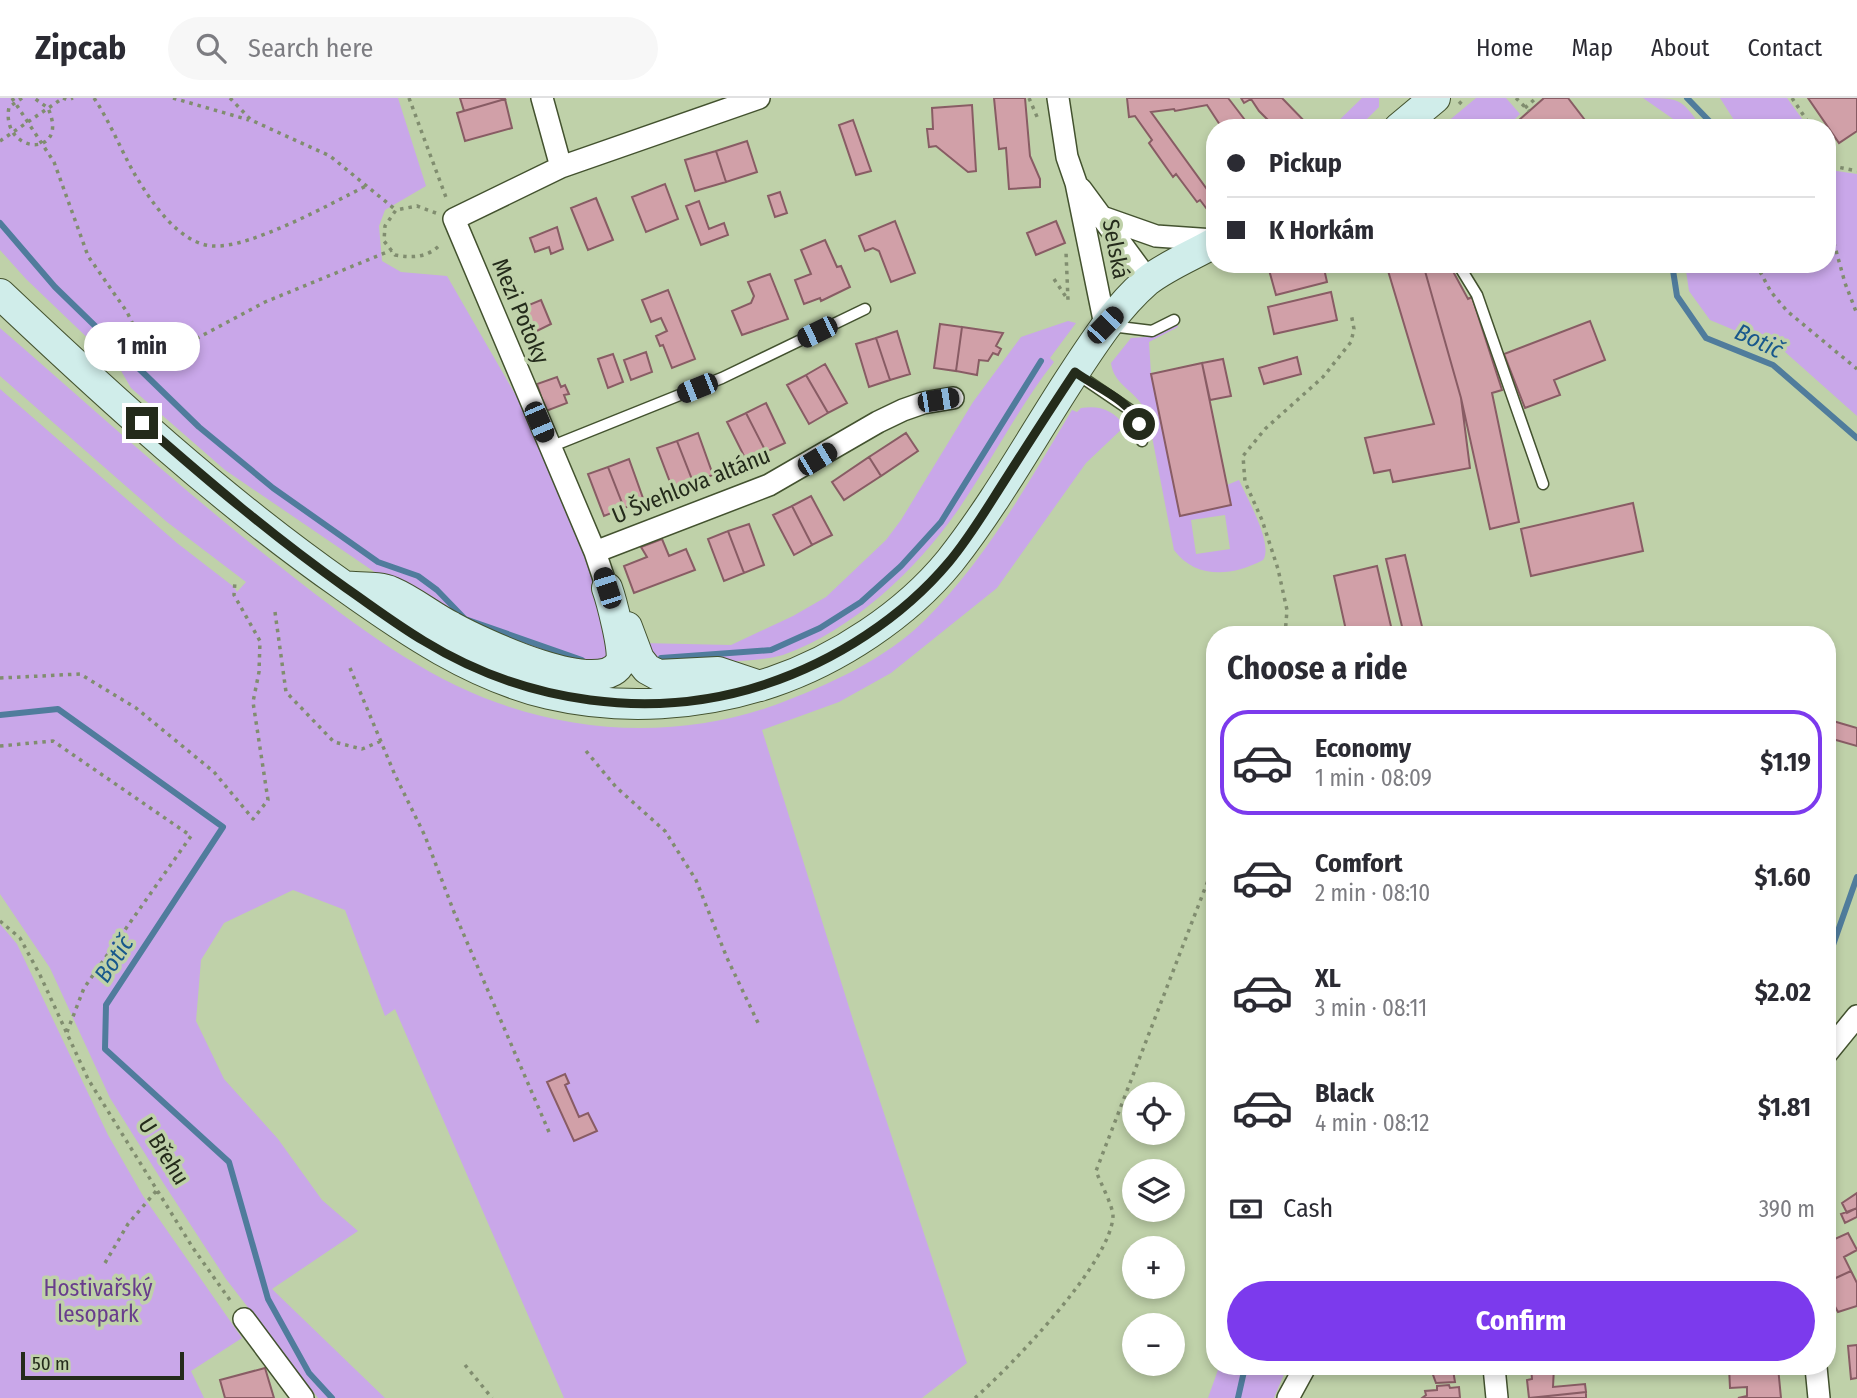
<!DOCTYPE html>
<html lang="en">
<head>
<meta charset="utf-8">
<style>
  body { margin:0; font-family:"Fira Sans Condensed",sans-serif; background:#f7f7f7; color:#2b2b33; height:100vh; display:flex; flex-direction:column; font-size:26px; white-space:nowrap }
  * { box-sizing:border-box; margin:0 }
  p { font-size:23px; color:#7c7c81 }
  .icon { flex:none; width:38px; height:38px; fill:none; stroke:currentColor; stroke-width:2; stroke-linecap:round; stroke-linejoin:round }
  .map { position:relative; flex:1; overflow:hidden }
  .details { position:absolute; left:1206px; top:528px; width:630px; height:749px; display:flex; flex-direction:column; background:#fff; border-radius:28px; box-shadow:0 4px 10px #0003 }
  .details>* { flex:none }
  .banner { position:absolute; left:1206px; top:21px; width:630px; height:154px; border-radius:28px; box-shadow:0 4px 10px #0003; display:grid; align-content:center; height:154px; padding:0 21px; background:#fff }
  .tools { position:absolute; left:1122px; top:984px; display:grid; gap:14px }
  .tools a { display:grid; place-items:center; width:63px; height:63px; border-radius:50%; background:#fff; box-shadow:0 4px 10px #0003; font-size:35px }
  .scale { position:absolute; left:21px; bottom:18px; width:163px; box-sizing:border-box; padding-left:7px; border:4px solid #242b1b; border-top:0; font-size:19px; line-height:24px; white-space:nowrap; color:#242b1b; -webkit-text-stroke:5px #bfd1a9; paint-order:stroke }
  .end { position:absolute; width:32px; height:32px; margin:-16px; border:9px solid #242b1b; background:#fff; box-shadow:0 0 0 4px #fff }
  .from { border-radius:50% }
  .bubble { position:absolute; height:49px; border-radius:24px; background:#fff; box-shadow:0 4px 10px #0003; font-size:23px; font-weight:700; line-height:49px; text-align:center }
  .car { position:absolute; width:21px; height:42px; margin:-21px -10px; border-radius:9px; box-shadow:0 0 5px 2px #0007; background:linear-gradient(#222 24%,#8ab4d8 0 40%,#222 0 76%,#8ab4d8 0 86%,#222 0) }
  .banner b { display:flex; align-items:center; gap:24px; height:66px; font-size:26px }
  .banner b+b { border-top:2px solid #e1e1e2 }
  .banner i { width:18px; height:18px; background:#2b2b33 }
  ul { padding:0; list-style:none }
  li { display:flex; align-items:center; gap:21px; height:105px; margin:0 14px 10px; padding:0 7px; border:4px solid transparent; border-radius:28px }
  li div { flex:1 }
  li b { display:block; font-size:26px }
  li em { font-style:normal; font-weight:700 }
  li.selected { border-color:#7c3aed }
  li>.icon { width:63px; height:63px; stroke-width:1.5 }
  h2 { padding:0 21px; font-size:32px; line-height:84px }
  .pay { display:flex; align-items:center; gap:18px; height:77px; padding:0 21px; font-size:26px }
  .pay p { margin-inline-start:auto }
  .button { display:flex; gap:14px; margin-top:auto; padding:14px 21px }
  .button a { flex:1; height:80px; border-radius:42px; background:#7c3aed; color:#fff; font-size:28px; font-weight:700; line-height:80px; text-align:center }
  header { display:flex; align-items:center; gap:42px; box-sizing:border-box; height:98px; padding:0 35px; background:#fff; border-bottom:2px solid #e1e1e2 }
  header strong { font-size:33px }
  nav { display:flex; gap:38px; margin-inline-start:auto; font-size:24px }
  .search { width:490px; height:63px; background:#f7f7f7; display:flex; align-items:center; gap:18px; box-sizing:border-box; padding:0 24px; border-radius:38px; color:#7c7c81; font-size:26px }
  .map>svg:first-child { display:block }
</style>
</head>
<body>
<header>
<strong>Zipcab</strong>
<div class="search"><svg class="icon" aria-label="search" viewBox="0 0 24 24"><circle cx="10" cy="10" r="6"/><path d="M15 15l6 6"/></svg>Search here</div>
<nav><a>Home</a><a>Map</a><a>About</a><a>Contact</a></nav>
</header>
<div class="map">
<svg width="1857" height="1300" viewBox="0 0 1857 1300">
  <rect width="100%" height="100%" fill="#bfd1a9"/>
  <path fill="#c9a7e9" fill-rule="evenodd" d="M0 0H398L426 88 385 112 379 128 382 163 401 174 447 178 534 329 554 374 614 542 611 565 560 566 379 477 225 372 131 290 120 271 26 181 0 152Z
    M1362 0H1379V9L1358 30H1331Z
    M1476 0H1506L1520 16 1506 30H1440Z
    M1643 0C1680 0 1681 0 1702 30H1686Z
    M1720 0H1787L1808 29 1739 30Z
    M1827 68 1830 72 1857 76V318L1784 253 1710 222 1689 193 1685 166H1827Z
    M1068 223 1076 225 1050 260 1054 264C1018 310 991 364 958 412 917 471 852 533 783 557 766 562 748 562 730 564 709 567 688 570 666 571L641 545 731 547 793 518 826 499 886 442 901 422 973 304 1021 239Z
    M1177 226 1178 229 1149 244 1151 276 1180 417 1231 407 1227 387 1239 382C1246 398 1274 447 1263 462 1233 478 1196 482 1174 452L1148 318C1139 293 1114 289 1111 265L1131 240 1146 239ZM1225 417 1230 451 1196 456 1191 422Z
    M0 230C97 314 191 400 292 478 355 527 422 578 498 605 586 637 686 639 775 607 828 587 885 562 926 521 987 460 1028 385 1072 312L1077 314 1081 310C1100 307 1113 312 1125 328L1086 365 997 490 891 575 839 604 762 632 854 925 967 1265 922 1300H564L395 911 385 918 345 812 293 792 224 825 201 862 196 923 224 981 278 1041 322 1102 358 1133 272 1191 385 1300H318L226 1181 164 1086 110 1000 50 870 0 796V291L177 445 234 489 237 494 246 484 167 424 0 278Z
    M0 826 17 846 108 1037 143 1098 242 1240 191 1273 204 1300H0Z
    M1219 1269H1287L1274 1300H1208Z"/>
  <g fill="none" stroke-linecap="round" stroke-linejoin="round">
    <path stroke="#507c9c" stroke-width="6" d="M1687 0 1716 30
      M0 125 55 189 199 329 273 390 378 464 418 478 437 492 465 521 582 562
      M1672 166 1677 198 1706 240 1773 267 1857 340
      M661 560 771 552 820 530 861 504 901 468 941 424 1041 263
      M0 617 58 611 223 729 106 907 105 951 229 1064 268 1201 309 1275 332 1300
      M1827 852 1833 847 1857 779
      M1238 1300 1245 1269"/>
  </g>
  <path fill="#d1a0a8" stroke="#885c64" stroke-width="2" d="M460 0H504L505 1 464 13Z
    M994 0H1025L1030 58 1040 81V89L1009 91 1006 50 999 51Z
    M1127 0H1228L1232 5 1251 30H1222L1207 7 1175 13 1174 11 1151 14 1209 94 1214 90V118L1213 119 1200 102 1197 104 1176 76 1173 79 1149 45 1152 42 1135 18 1129 19Z
    M1241 0H1282L1311 30H1276L1259 13 1251 1 1244 5Z
    M1544 0H1568L1591 30H1510Z
    M1808 0H1857V33L1839 45Z
    M505 1 512 30 465 43 457 15Z
    M972 7 976 73 968 74 936 48 929 49 927 31H933L932 10Z
    M853 22 871 73 856 77 839 27Z
    M747 43 757 74 726 84 716 53Z
    M716 53 726 84 695 93 685 62Z
    M665 86 678 121 646 134 632 99Z
    M780 94 787 115 775 119 768 98Z
    M596 100 613 142 588 152 571 110Z
    M699 103 709 131 724 125 728 137 701 147 686 108Z
    M895 123 915 175 891 184 879 153 873 150 865 153 859 138Z
    M1056 123 1065 145 1036 157 1027 135Z
    M557 129 563 151 551 156 549 149 535 154 530 140Z
    M825 142 837 169 841 168 850 189 821 203 820 200 804 206 795 182 811 176 801 152Z
    M1288 166H1323L1327 184 1276 197 1269 172Z
    M1386 166H1423L1461 300 1470 370 1393 384 1390 372 1374 375 1365 340 1434 326Z
    M1423 166H1449L1468 201 1472 199 1502 292 1492 295 1519 424 1490 431 1461 300Z
    M770 176 788 221 742 237 732 213 751 205 754 198 748 184Z
    M668 192 695 261 672 270 663 247 660 248 656 238 667 233 661 220 651 224 642 202Z
    M1331 194 1337 222 1274 236 1268 209Z
    M541 202 551 226 535 234 524 209Z
    M1590 223 1605 262 1554 282 1560 297 1525 310 1504 256Z
    M940 226 962 229 956 273 934 270Z
    M962 229 1003 235 996 248 1001 251 998 257 993 255 988 263 979 262 977 277 956 273Z
    M897 233 910 276 890 282 876 240Z
    M876 240 890 282 869 289 856 246Z
    M646 254 652 274 631 282 624 262Z
    M613 256 623 284 608 290 598 261Z
    M1297 259 1301 276 1264 286 1259 270Z
    M1223 261 1231 298 1210 302 1202 265Z
    M1202 265 1231 407 1180 418 1151 276Z
    M825 266 847 305 828 315 806 277Z
    M806 277 828 315 809 326 787 287Z
    M557 279 561 289 565 287 569 296 564 297 567 305 546 313 537 286Z
    M766 305 785 345 766 354 746 315Z
    M746 315 766 354 747 364 727 324Z
    M698 335 713 377 693 384 677 343Z
    M906 335 918 353 881 378 869 359Z
    M677 343 693 384 673 392 657 350Z
    M869 359 881 378 844 402 832 384Z
    M629 361 644 403 624 410 608 369Z
    M608 369 624 410 604 418 588 376Z
    M811 398 832 437 812 447 792 408Z
    M1633 405 1643 453 1531 478 1521 431Z
    M792 408 812 447 794 457 773 417Z
    M749 426 764 467 744 475 728 433Z
    M728 433 744 475 724 483 708 441Z
    M662 441 669 458 686 451 695 472 634 495 624 468 647 459 641 449Z
    M1405 457 1424 537H1404L1386 461Z
    M1377 468 1393 537H1347L1334 478Z
    M1833 623 1857 630V648L1829 640Z
    M565 976 569 985 565 987 579 1019 588 1015 597 1033 574 1043 547 984Z
    M1857 1095V1110L1847 1115 1842 1105Z
    M1857 1110V1119L1845 1125 1841 1116Z
    M1848 1135 1857 1152 1844 1159 1851 1173 1827 1184V1139L1833 1136 1835 1141Z
    M1851 1173 1857 1185V1208L1838 1214 1827 1194V1184Z
    M1857 1247V1280L1851 1281 1848 1248Z
    M1531 1269H1554L1553 1289 1585 1286 1586 1294 1529 1300 1527 1282 1532 1281Z
    M1729 1269H1778L1781 1300H1738L1747 1298V1289L1730 1290Z
    M265 1270 274 1300H225L220 1282Z
    M1453 1272 1455 1284 1436 1285 1432 1274Z
    M1449 1287 1450 1290 1459 1289 1460 1300H1422L1426 1297 1425 1293 1437 1292V1288Z
    M1586 1294V1300H1530Z"/>
  <g fill="none" stroke-linecap="round" stroke-linejoin="round">
    <defs>
      <path id="service" d="M1458 166 1477 197 1543 386
        M1111 228 1152 233 1174 222
        M1077 276 1130 312 1137 321 1142 343
        M550 349 722 280 865 211"/>
      <path id="minor" d="M542 0 561 69
        M1058 0 1067 59 1076 85 1105 227
        M1081 91 1148 182
        M1102 119 1156 138 1214 142
        M595 454 769 387 878 324 903 312 923 305 953 300
        M607 490 595 454 454 121 561 69 759 0
        M1827 955 1857 918
        M244 1221 303 1300
        M1494 1269 1497 1300
        M1816 1269 1819 1300
        M1288 1300 1305 1269"/>
      <path id="secondary" d="M1399 30 1435 0
        M0 196C109 299 221 402 344 488 407 533 473 578 549 596 622 613 701 608 772 584 837 562 906 517 950 463 995 406 1031 341 1070 281 1093 246 1115 211 1147 183 1166 168 1193 157 1214 145
        M344 488C358 490 379 488 392 494 413 503 432 519 452 529 479 544 604 604 621 563 625 554 611 501 607 490
        M627 529 639 561 647 571 658 577 718 574 760 588"/>
    </defs>
    <use href="#service" stroke="#43522f" stroke-width="13"/>
    <use href="#minor" stroke="#43522f" stroke-width="24"/>
    <use href="#secondary" stroke="#43522f" stroke-width="32"/>
    <path stroke="#808d6f" stroke-width="3.5" stroke-dasharray="3.5 5" stroke-linecap="butt" d="M12 0 54 64 88 158 127 214 142 245 148 251 158 255 173 253 265 204 392 152
      M22 0 9 9C0 57 71 61 48 10L34 0
      M63 0 68 2 73 0
      M94 0C110 24 120 50 134 75 150 102 179 147 214 148 251 150 332 105 366 88
      M173 0 249 22
      M230 0 251 22 330 58 396 112
      M409 0 447 102
      M1029 0 1038 21
      M1516 0 1529 13
      M1792 0 1812 30
      M1459 6 1465 0
      M1525 10 1536 0
      M0 43 63 0
      M1827 61 1832 68 1857 73
      M436 115 417 108 396 112 385 128 384 143 395 157C413 160 427 160 441 146
      M1827 120 1845 185 1857 216
      M1756 166 1771 194 1787 213 1857 271
      M1054 181 1068 202 1066 154 1068 156
      M275 514 286 594 334 644 362 651 381 643
      M1285 537 1287 512 1278 471 1262 422 1245 384 1243 358 1265 331 1323 279 1351 244 1354 231 1351 215
      M350 570 395 677 425 738 454 814 549 1034
      M0 580 80 576 136 610 214 674 253 721 268 702 253 604 259 574 260 543 234 497 235 483
      M0 648 53 643 191 738 84 890 67 934
      M586 653 616 689 665 733 696 782 727 860 760 929
      M0 823 20 840 40 877 88 981 193 1150 232 1205
      M105 1165 128 1126 157 1092
      M465 1267 492 1300
      M975 1300C1011 1268 1111 1165 1113 1118 1113 1108 1100 1084 1096 1073L1214 767"/>
    <use href="#service" stroke="#fff" stroke-width="10"/>
    <use href="#minor" stroke="#fff" stroke-width="21"/>
    <use href="#secondary" stroke="#d0edea" stroke-width="30"/>
  </g>
  <g fill="none" stroke-linecap="round" stroke-linejoin="round">
    <path stroke="#242b1b" stroke-width="9" d="M142 325C208 383 274 439 346 490 372 508 397 527 424 543 525 605 652 624 766 586 835 563 902 520 949 464 970 439 987 410 1005 382 1028 346 1051 310 1075 274 1095 289 1129 301 1139 326"/>
  </g>
  <g text-anchor="middle" dominant-baseline="central" stroke-width="7" stroke-linejoin="round" paint-order="stroke">
    <g font-size="23" fill="#242b1b" stroke="#bfd1a9">
      <text transform="translate(1116 151) rotate(79)">Selská</text>
      <text transform="translate(521 213) rotate(67)">Mezi Potoky</text>
      <text transform="translate(691 387) rotate(-22)">U Švehlova altánu</text>
      <text transform="translate(164 1053) rotate(58)">U Břehu</text>
    </g>
    <g font-size="23" fill="#683c8c" stroke="#bfd1a9">
      <text x="98" y="1190">Hostivařský<tspan x="98" dy="26">lesopark</tspan></text>
    </g>
    <g font-size="24" font-style="italic" fill="#18588c" stroke="#bfd1a9">
      <text transform="translate(1759 243) rotate(25)">Botič</text>
      <text transform="translate(114 861) rotate(-57)">Botič</text>
    </g>
  </g>
</svg>
<div class="tools">
<a><svg class="icon" aria-label="locate" viewBox="0 0 24 24"><circle cx="12" cy="12" r="6"/><path d="M12 2v4M12 18v4M2 12h4M18 12h4"/></svg></a>
<a><svg class="icon" aria-label="layers" viewBox="0 0 24 24"><path d="M12 4l9 5-9 5-9-5zM3 14l9 5 9-5"/></svg></a>
<a>+</a>
<a>−</a>
</div>
<div class="scale">50 m</div>
<i class="end from" style="left:1139px;top:326px"></i>
<i class="end" style="left:142px;top:325px"></i>
<div class="bubble" style="left:84px;top:224px;width:116px">1 min</div>
<i class="car" style="left:1105px;top:227px;rotate:44deg"></i>
<i class="car" style="left:817px;top:234px;rotate:244deg"></i>
<i class="car" style="left:697px;top:290px;rotate:248deg"></i>
<i class="car" style="left:938px;top:302px;rotate:81deg"></i>
<i class="car" style="left:539px;top:324px;rotate:157deg"></i>
<i class="car" style="left:817px;top:361px;rotate:59deg"></i>
<i class="car" style="left:607px;top:490px;rotate:342deg"></i>
<div class="banner">
<b><i class="from"></i>Pickup</b>
<b><i></i>K Horkám</b>
</div>
<section class="details">
<h2>Choose a ride</h2>
<ul>
<li class="selected"><svg class="icon" aria-label="car" viewBox="0 0 24 24"><path d="M5 17H2v-5l4-1 3-4h7l3 4 3 1v5h-3M9 17h6M6 11h13"/><circle cx="7" cy="17" r="2"/><circle cx="17" cy="17" r="2"/></svg><div><b>Economy</b><p>1 min · 08:09</p></div><em>$1.19</em></li>
<li><svg class="icon" aria-label="car" viewBox="0 0 24 24"><path d="M5 17H2v-5l4-1 3-4h7l3 4 3 1v5h-3M9 17h6M6 11h13"/><circle cx="7" cy="17" r="2"/><circle cx="17" cy="17" r="2"/></svg><div><b>Comfort</b><p>2 min · 08:10</p></div><em>$1.60</em></li>
<li><svg class="icon" aria-label="car" viewBox="0 0 24 24"><path d="M5 17H2v-5l4-1 3-4h7l3 4 3 1v5h-3M9 17h6M6 11h13"/><circle cx="7" cy="17" r="2"/><circle cx="17" cy="17" r="2"/></svg><div><b>XL</b><p>3 min · 08:11</p></div><em>$2.02</em></li>
<li><svg class="icon" aria-label="car" viewBox="0 0 24 24"><path d="M5 17H2v-5l4-1 3-4h7l3 4 3 1v5h-3M9 17h6M6 11h13"/><circle cx="7" cy="17" r="2"/><circle cx="17" cy="17" r="2"/></svg><div><b>Black</b><p>4 min · 08:12</p></div><em>$1.81</em></li>
</ul>
<div class="pay"><svg class="icon" aria-label="cash" viewBox="0 0 24 24"><path d="M3 7h18v10H3z"/><circle cx="12" cy="12" r="2"/></svg>Cash<p>390 m</p></div>
<div class="button"><a>Confirm</a></div>
</section>
</div>
</body>
</html>
